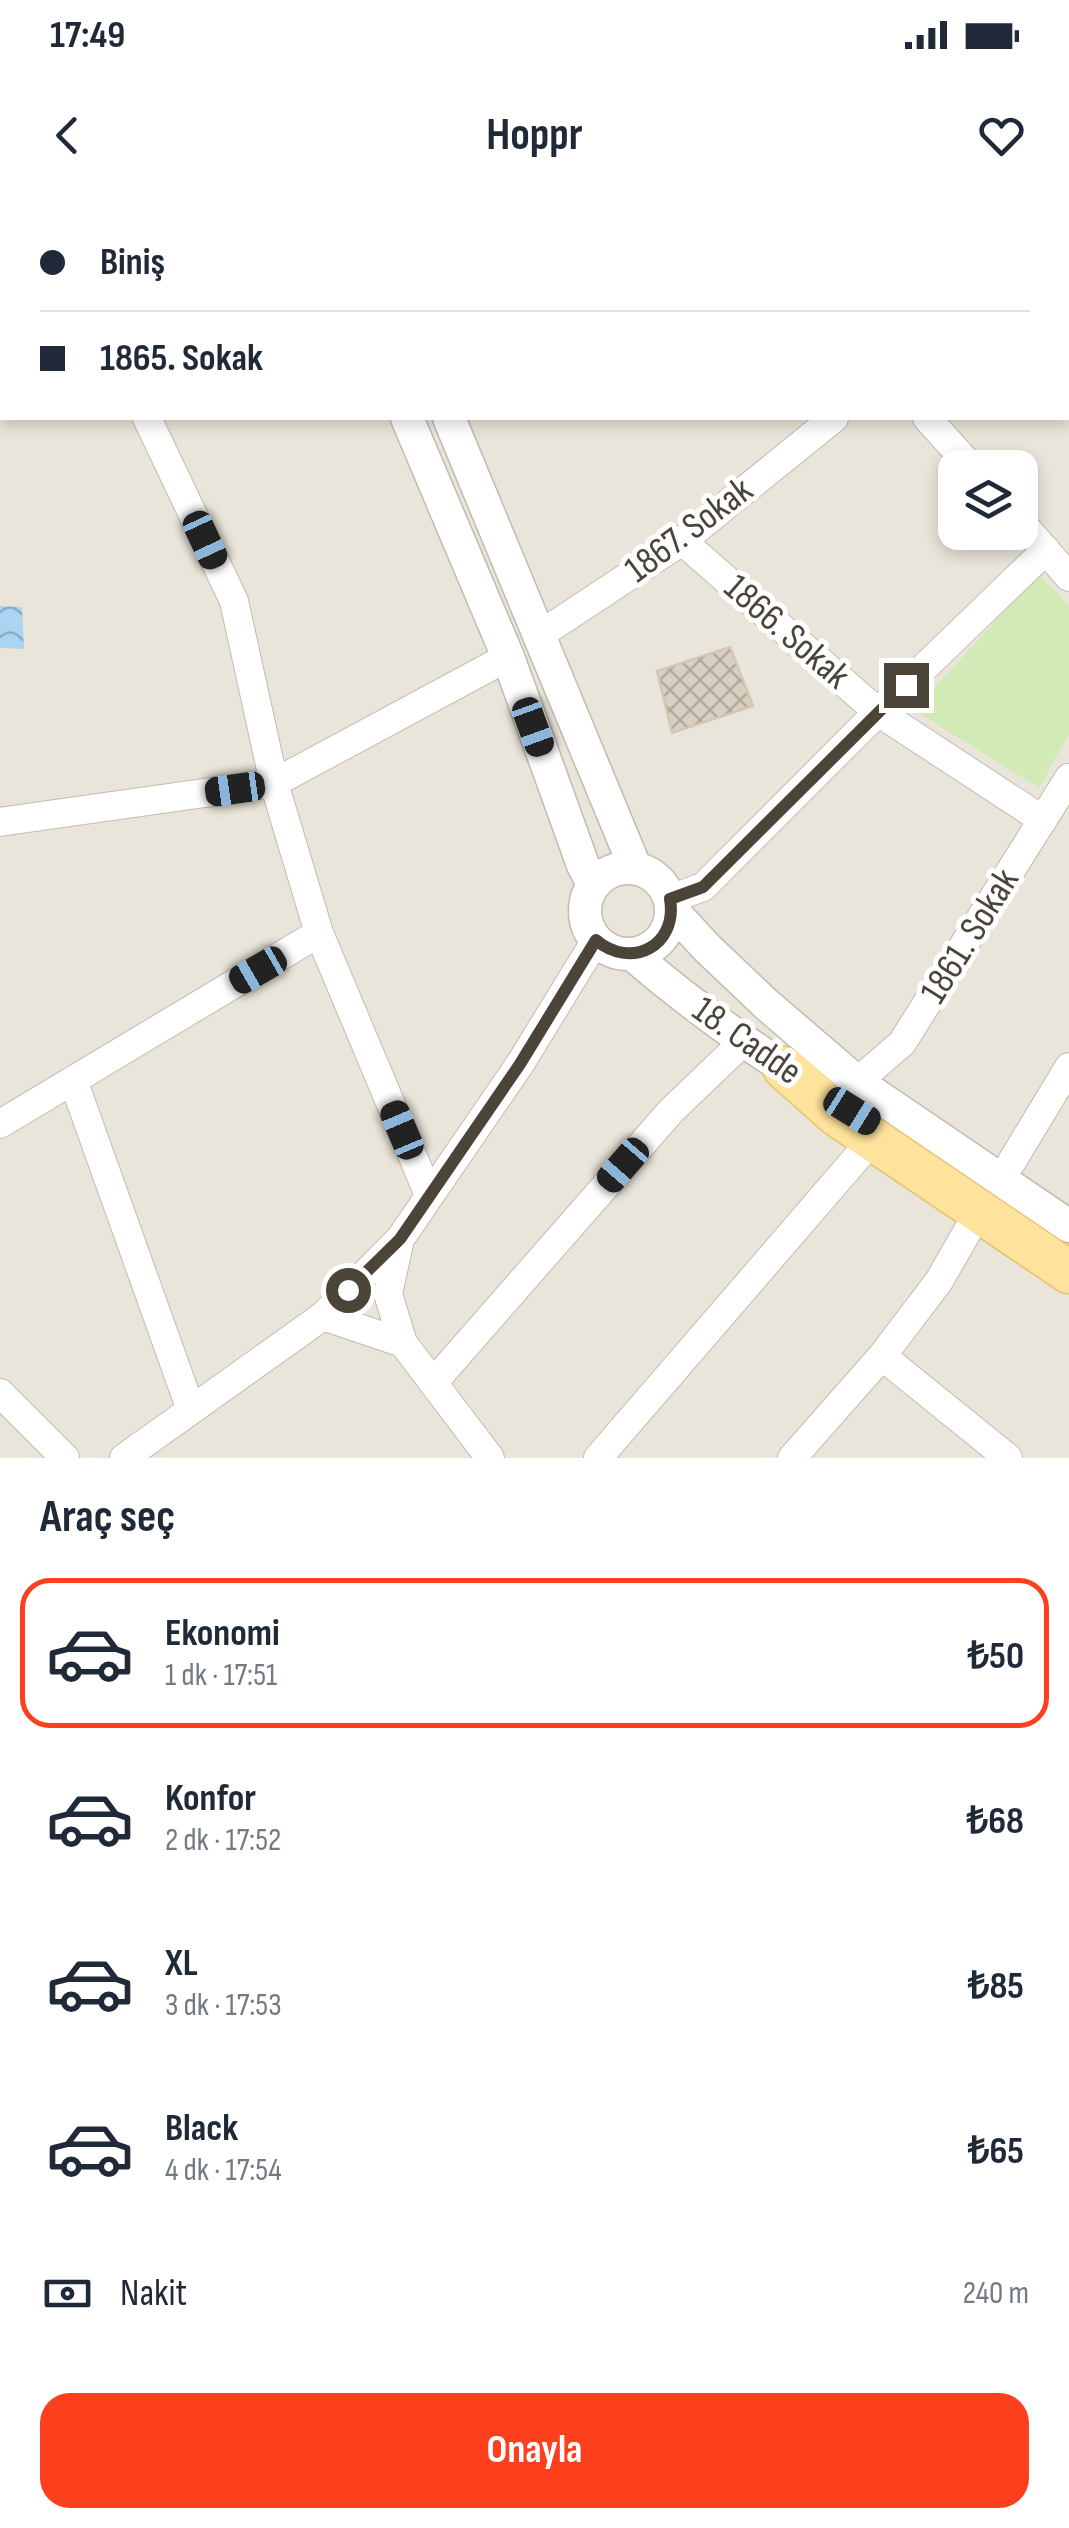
<!DOCTYPE html>
<html lang="tr">
<head>
<meta charset="utf-8">
<style>
  body { margin:0; font-family:"Sofia Sans Condensed",sans-serif; background:#f2f2f3; color:#1f2937; height:100vh; display:flex; flex-direction:column; font-size:38px; white-space:nowrap }
  * { box-sizing:border-box; margin:0 }
  p { font-size:32px; color:#747a83 }
  .icon { flex:none; width:55px; height:55px; fill:none; stroke:currentColor; stroke-width:2; stroke-linecap:round; stroke-linejoin:round }
  .map { position:relative; height:1258px; overflow:hidden }
  .sheet { display:flex; flex-direction:column; background:#fff; flex:1 }
  .sheet>* { flex:none }
  .top-card { position:absolute; left:0px; top:0px; width:1070px; height:220px; box-shadow:0 5px 15px #0003; display:grid; align-content:center; height:220px; padding:0 40px; background:#fff }
  .fabs { position:absolute; left:938px; top:250px; display:grid; gap:20px }
  .fabs a { display:grid; place-items:center; width:100px; height:100px; border-radius:20px; background:#fff; box-shadow:0 5px 15px #0003; font-size:50px }
  .end { position:absolute; width:45px; height:45px; margin:-22px; border:12px solid #4b4439; background:#fff; box-shadow:0 0 0 5px #fff }
  .from { border-radius:50% }
  .car { position:absolute; width:30px; height:60px; margin:-30px -15px; border-radius:12px; box-shadow:0 0 8px 2px #0007; background:linear-gradient(#222 24%,#8ab4d8 0 40%,#222 0 76%,#8ab4d8 0 86%,#222 0) }
  .top-card b { display:flex; align-items:center; gap:35px; height:95px; font-size:38px }
  .top-card b+b { border-top:2px solid #e0e1e3 }
  .top-card i { width:25px; height:25px; background:#1f2937 }
  ul { padding:0; list-style:none }
  li { display:flex; align-items:center; gap:30px; height:150px; margin:0 20px 15px; padding:0 20px; border:5px solid transparent; border-radius:30px }
  li div { flex:1 }
  li b { display:block; font-size:38px }
  li em { font-style:normal; font-weight:700 }
  li.on { border-color:#fc3f1d }
  li>.icon { width:90px; height:90px; stroke-width:1.5 }
  h2 { padding:0 40px; font-size:45px; line-height:120px }
  .pay { display:flex; align-items:center; gap:25px; height:110px; padding:0 40px; font-size:38px }
  .pay p { margin-inline-start:auto }
  .button { display:flex; gap:20px; margin-top:auto; padding:20px 40px }
  .button a { flex:1; height:115px; border-radius:30px; background:#fc3f1d; color:#fff; font-size:40px; font-weight:700; line-height:115px; text-align:center }
  .status { display:flex; justify-content:space-between; align-items:center; height:70px; padding:0 50px; background:#fff; direction:ltr }
  .status svg { height:28px; fill:currentColor }
  header { display:flex; justify-content:space-between; align-items:center; height:130px; padding:0 40px; background:#fff; font-size:45px; font-weight:700 }
  .map>svg:first-child { display:block }
</style>
</head>
<body>
<div class="status"><b>17:49</b><svg viewBox="0 0 49 12"><path d="M0 12V9h3v3zM5 12V6h3v6zM10 12V3h3v9zM15 12V0h3v12zM26 1h20v11H26zM47 4h2v5h-2z"/></svg></div>
<header><svg class="icon" aria-label="back" viewBox="0 0 24 24"><path d="M15 5l-7 7 7 7"/></svg>Hoppr<svg class="icon" aria-label="heart" viewBox="0 0 24 24"><path d="M12 20l-8-8c-3-5 5-10 8-4 3-6 11-1 8 4z"/></svg></header>
<div class="map">
<svg width="1069" height="1258" viewBox="0 0 1069 1258">
  <defs>
    <pattern id="water-waves" width="16" height="10" patternUnits="userSpaceOnUse" patternTransform="scale(2.5)"><rect width="16" height="10" fill="#a9d4f2"/><path d="M0 5q4-4 8 0t8 0" fill="none" stroke="#8caec5"/></pattern>
    <pattern id="building-cross-hatch" width="8" height="8" patternUnits="userSpaceOnUse" patternTransform="scale(2.5)"><rect width="8" height="8" fill="#d8cfc1"/><path d="M0 0l8 8M0 8l8-8" fill="none" stroke="#b1aa9e"/></pattern>
  </defs>
  <rect width="100%" height="100%" fill="#f6f3ec"/>
  <path fill="#eae5da" fill-rule="evenodd" d="M0 0H1069V1258H0ZM2 2H1068V218H2ZM955 268H1020V332H955Z"/>
  <path fill="#d2eab5" d="M1039 374 1069 406V534L1039 588 914 510Z"/>
  <path fill="url(#water-waves)" d="M0 406 22 407 24 449 0 448Z"/>
  <path fill="url(#building-cross-hatch)" stroke="#d3c7b4" stroke-width="2.5" d="M832 0H885L887 2H829Z
    M730 447 753 506 672 533 657 471Z"/>
  <g fill="none" stroke-linecap="round" stroke-linejoin="round">
    <defs>
      <path id="minor" d="M751 0 753 2
        M927 0 929 2
        M233 2 238 0
        M1068 25 1069 24
        M0 120 2 119
        M1068 163 1069 165
        M147 218 234 401 274 583 319 733 429 995
        M927 218 972 268
        M1020 321 1069 377
        M682 341 878 512 1043 620
        M538 436 682 341 834 218
        M0 622 274 583 508 457
        M670 699 703 687 878 512 1046 350
        M73 880 191 1210
        M857 882 902 843 1069 578
        M0 924 319 733
        M1011 963 1069 867
        M400 1039 388 1094 403 1143
        M323 1116 403 1143 490 1258
        M882 1156 1008 1258
        M433 1183 671 911 743 842
        M0 1193 65 1258
        M124 1258 323 1116 400 1039 520 864 596 740
        M598 1258 873 939
        M792 1258 882 1156 939 1081 979 1011"/>
      <path id="tertiary" d="M316 0 317 2
        M355 0 356 2
        M407 218 508 457 583 665 593 684
        M449 218 635 667
        M585 711a43 43 0 1 1 86 0a43 43 0 1 1-86 0Z
        M672 710 707 748 766 804 857 882 1069 1026
        M632 754C685 800 742 841 801 879"/>
      <path id="primary" d="M784 868 837 915 1069 1072"/>
    </defs>
    <use href="#minor" stroke="#c2bbae" stroke-width="30"/>
    <use href="#tertiary" stroke="#c2bbae" stroke-width="35"/>
    <use href="#primary" stroke="#e6c16a" stroke-width="45"/>
    <use href="#minor" stroke="#fff" stroke-width="28"/>
    <use href="#tertiary" stroke="#fff" stroke-width="32"/>
    <use href="#primary" stroke="#ffe39c" stroke-width="42"/>
  </g>
  <g fill="none" stroke-linecap="round" stroke-linejoin="round">
    <path stroke="#4b4439" stroke-width="12" d="M348 1090 400 1039 520 864 596 740C631 770 678 746 670 699L703 687 906 485"/>
  </g>
  <g text-anchor="middle" dominant-baseline="central" stroke-width="10" stroke-linejoin="round" paint-order="stroke">
    <g font-size="38" fill="#4b4439" stroke="#fff">
      <text transform="translate(689 330) rotate(-37)">1867. Sokak</text>
      <text transform="translate(787 432) rotate(41)">1866. Sokak</text>
      <text transform="translate(970 736) rotate(-58)">1861. Sokak</text>
      <text transform="translate(747 841) rotate(35)">18. Cadde</text>
    </g>
  </g>
</svg>
<div class="fabs">
<a><svg class="icon" aria-label="layers" viewBox="0 0 24 24"><path d="M12 4l9 5-9 5-9-5zM3 14l9 5 9-5"/></svg></a>
</div>
<i class="end from" style="left:348px;top:1090px"></i>
<i class="end" style="left:906px;top:485px"></i>
<i class="car" style="left:205px;top:340px;rotate:155deg"></i>
<i class="car" style="left:533px;top:527px;rotate:160deg"></i>
<i class="car" style="left:235px;top:589px;rotate:262deg"></i>
<i class="car" style="left:258px;top:770px;rotate:240deg"></i>
<i class="car" style="left:852px;top:911px;rotate:122deg"></i>
<i class="car" style="left:402px;top:930px;rotate:337deg"></i>
<i class="car" style="left:623px;top:965px;rotate:221deg"></i>
<div class="top-card">
<b><i class="from"></i>Biniş</b>
<b><i></i>1865. Sokak</b>
</div>
</div>
<section class="sheet">
<h2>Araç seç</h2>
<ul>
<li class="on"><svg class="icon" aria-label="car" viewBox="0 0 24 24"><path d="M5 17H2v-5l4-1 3-4h7l3 4 3 1v5h-3M9 17h6M6 11h13"/><circle cx="7" cy="17" r="2"/><circle cx="17" cy="17" r="2"/></svg><div><b>Ekonomi</b><p>1 dk · 17:51</p></div><em>₺50</em></li>
<li><svg class="icon" aria-label="car" viewBox="0 0 24 24"><path d="M5 17H2v-5l4-1 3-4h7l3 4 3 1v5h-3M9 17h6M6 11h13"/><circle cx="7" cy="17" r="2"/><circle cx="17" cy="17" r="2"/></svg><div><b>Konfor</b><p>2 dk · 17:52</p></div><em>₺68</em></li>
<li><svg class="icon" aria-label="car" viewBox="0 0 24 24"><path d="M5 17H2v-5l4-1 3-4h7l3 4 3 1v5h-3M9 17h6M6 11h13"/><circle cx="7" cy="17" r="2"/><circle cx="17" cy="17" r="2"/></svg><div><b>XL</b><p>3 dk · 17:53</p></div><em>₺85</em></li>
<li><svg class="icon" aria-label="car" viewBox="0 0 24 24"><path d="M5 17H2v-5l4-1 3-4h7l3 4 3 1v5h-3M9 17h6M6 11h13"/><circle cx="7" cy="17" r="2"/><circle cx="17" cy="17" r="2"/></svg><div><b>Black</b><p>4 dk · 17:54</p></div><em>₺65</em></li>
</ul>
<div class="pay"><svg class="icon" aria-label="cash" viewBox="0 0 24 24"><path d="M3 7h18v10H3z"/><circle cx="12" cy="12" r="2"/></svg>Nakit<p>240 m</p></div>
<div class="button"><a>Onayla</a></div>
</section>
</body>
</html>
